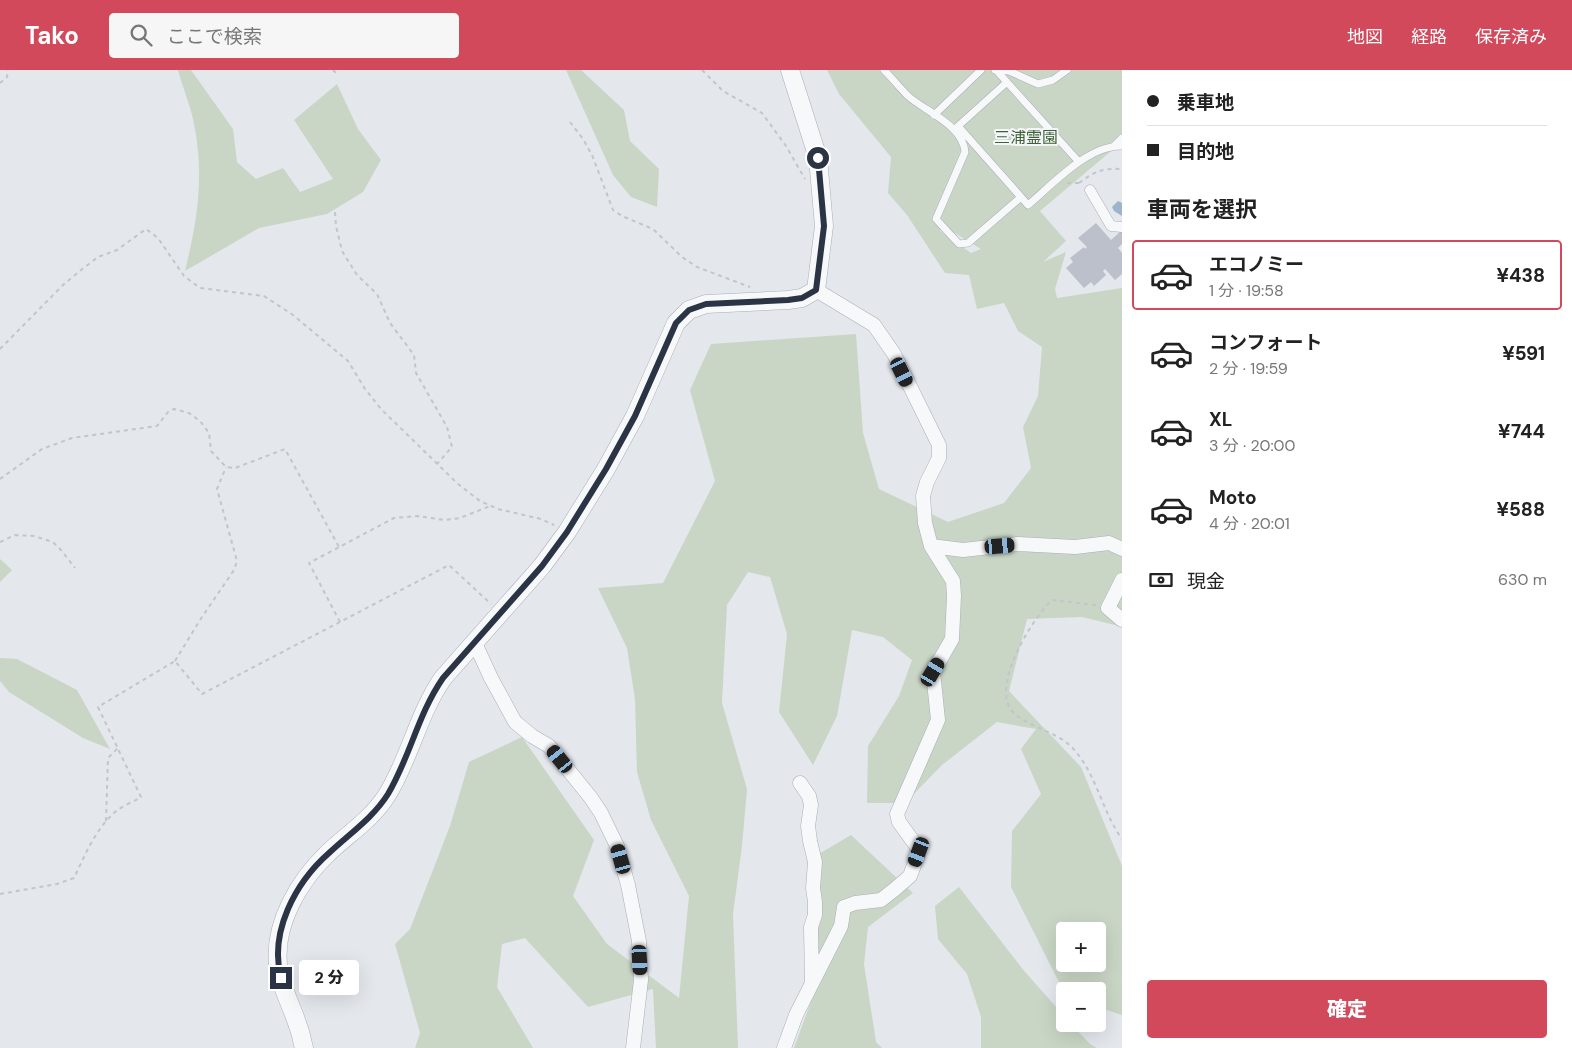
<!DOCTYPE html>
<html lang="ja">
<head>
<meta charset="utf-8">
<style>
  body { margin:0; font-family:"DM Sans","Noto Sans JP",sans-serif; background:#f6f6f6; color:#222; height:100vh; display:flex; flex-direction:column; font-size:19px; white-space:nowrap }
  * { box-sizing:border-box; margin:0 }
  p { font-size:16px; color:#767676 }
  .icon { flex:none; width:28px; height:28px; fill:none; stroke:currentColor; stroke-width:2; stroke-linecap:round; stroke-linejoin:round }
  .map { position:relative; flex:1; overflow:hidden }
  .drawer { display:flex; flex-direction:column; background:#fff; width:450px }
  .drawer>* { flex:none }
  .banner { display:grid; align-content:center; height:110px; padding:0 25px; background:#fff }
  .fabs { position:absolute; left:1056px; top:852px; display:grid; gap:10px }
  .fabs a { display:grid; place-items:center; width:50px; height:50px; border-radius:5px; background:#fff; box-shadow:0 5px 20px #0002; font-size:25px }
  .end { position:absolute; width:22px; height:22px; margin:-11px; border:6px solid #2b3445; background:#fff; box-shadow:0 0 0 2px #fff }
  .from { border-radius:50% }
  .bubble { position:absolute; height:35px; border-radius:5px; background:#fff; box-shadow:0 5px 20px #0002; font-size:16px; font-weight:800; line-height:35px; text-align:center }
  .car { position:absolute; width:15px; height:30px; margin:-15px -8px; border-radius:6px; box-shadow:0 0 4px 1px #0007; background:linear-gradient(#222 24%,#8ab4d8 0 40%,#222 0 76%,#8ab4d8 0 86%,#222 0) }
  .banner b { display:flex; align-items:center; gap:18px; height:48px; font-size:19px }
  .banner b+b { border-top:1px solid #e0e0e0 }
  .banner i { width:12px; height:12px; background:#222 }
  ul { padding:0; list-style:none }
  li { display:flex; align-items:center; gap:15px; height:70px; margin:0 10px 8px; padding:0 15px; border:2px solid transparent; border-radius:5px }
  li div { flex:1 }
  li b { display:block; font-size:19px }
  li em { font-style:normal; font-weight:800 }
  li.on { border-color:#d1495b }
  li>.icon { width:45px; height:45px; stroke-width:1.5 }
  h2 { padding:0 25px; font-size:22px; line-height:60px }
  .pay { display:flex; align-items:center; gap:12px; height:55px; padding:0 25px; font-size:19px }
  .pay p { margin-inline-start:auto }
  .cta { display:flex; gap:10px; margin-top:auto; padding:10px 25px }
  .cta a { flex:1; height:58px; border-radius:5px; background:#d1495b; color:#fff; font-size:20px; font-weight:800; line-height:58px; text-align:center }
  header { display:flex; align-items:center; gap:30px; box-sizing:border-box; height:70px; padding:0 25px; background:#d1495b; color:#fff }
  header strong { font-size:24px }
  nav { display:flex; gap:28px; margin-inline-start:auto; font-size:18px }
  .search { width:350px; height:45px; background:#f6f6f6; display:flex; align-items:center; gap:12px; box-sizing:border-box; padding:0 18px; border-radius:5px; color:#767676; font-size:19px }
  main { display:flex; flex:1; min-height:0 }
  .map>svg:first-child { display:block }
</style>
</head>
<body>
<header>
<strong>Tako</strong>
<div class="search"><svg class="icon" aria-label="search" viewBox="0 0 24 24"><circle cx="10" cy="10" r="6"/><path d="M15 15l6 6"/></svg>ここで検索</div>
<nav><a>地図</a><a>経路</a><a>保存済み</a></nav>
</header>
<main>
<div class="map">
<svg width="1122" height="978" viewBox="0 0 1122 978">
  <rect width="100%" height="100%" fill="#e4e7ec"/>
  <path fill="#c9d6c5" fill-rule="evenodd" d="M178 0H191L233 59 237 92 256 109 283 98 300 122 333 109 294 50 337 14 358 59 381 90 363 122 327 144 259 158 185 201C197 152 204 109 195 59 192 39 183 19 178 0Z
    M566 0H581L624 40 630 71 659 99 657 137 631 127 613 105Z
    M827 0H1122V77H1116L1040 141 1066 171 1043 192 1066 182 1055 219 1057 228 1122 218V558L1119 556 1082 547 1027 549 1009 621 1081 697 1122 796V945L1098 937V921H1065V924L1011 817 1012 761 1041 724 1021 679 1036 659 997 652 942 695 905 733H867L868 676 899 626 912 590 883 567 852 560 837 646 813 695 779 642 787 564 770 507 748 502 727 535 722 633 747 719 742 776 733 844 738 978H656L653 919 588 937 525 868 502 874 497 917 533 978H415L420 963 395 874 410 859 450 756 469 692 522 667 594 770 573 826 607 874 679 928 689 826 651 750 637 702 635 629 627 578 598 518 663 513 715 411 690 320 711 274 856 264 863 363 879 419 948 452 1004 433 1031 398 1023 357 1038 326 1042 277 1018 261 1004 233 977 239 969 205 945 203 907 145 888 123 891 87 839 24ZM943 147V156L981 179 971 183 940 161ZM1065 861H1098V894H1065Z
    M0 489 12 500 0 512Z
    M0 588 17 589 77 620 110 679 83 668 9 622 0 611Z
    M851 765 913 823 868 857 864 894 876 972 882 978H794L816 918 807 850 812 788Z
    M959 817 1025 902 1065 947V954H1071L1090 974 1097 978H981V947L967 904 938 869 935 836Z"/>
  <path fill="#9fb4cc" d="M1118 131 1122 133V146L1114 141 1112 137Z"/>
  <path fill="#bbc0ca" d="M1096 153 1111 170 1122 160V174L1118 178 1122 183V204L1115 210 1105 199 1103 201 1106 205 1094 216 1091 212 1084 218 1066 198 1073 192 1070 188 1084 177 1085 179 1087 177 1078 168Z"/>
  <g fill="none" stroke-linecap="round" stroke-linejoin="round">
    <defs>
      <path id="service" d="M884 0C892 8 900 18 908 26 926 42 963 55 965 82L936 149 959 174 968 173 1021 127 1028 135C1053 114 1088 75 1122 76
        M995 0 1009 1 1038 14 1053 10 1067 0
        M996 0 1079 92
        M934 45 981 0
        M958 56 1021 127
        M956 58 1007 12
        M1114 76 1122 68"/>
      <path id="pedestrian" d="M1090 120 1111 156 1122 157"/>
      <path id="minor" d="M931 476 963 480 1018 474 1075 477 1109 473 1122 479
        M1122 510 1108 538 1122 550
        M474 571 491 608 515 652 532 666 549 676 591 728 601 743 617 776 628 815 639 871 641 910 633 978
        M800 713 809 726 811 735 808 756 810 771 815 792 813 818 815 832V845L811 857 812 913
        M784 978 796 945 841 856 844 837 855 833 881 830 895 819 910 806 919 782 918 778 899 752 897 744 938 650 933 602 952 569 954 526 953 511 931 476 925 453 923 426 927 412 939 388V375L894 284 874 255 816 220"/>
      <path id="tertiary" d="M304 978C302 971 301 963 298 956 292 936 280 916 278 894 274 853 299 811 328 783 348 764 372 749 387 725 410 688 418 644 443 608L542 496 567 462 606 399 635 346 676 253 689 240 706 234 788 230 802 228 816 220 824 156 818 88 790 0"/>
    </defs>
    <use href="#service" stroke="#a9aeb7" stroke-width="8"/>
    <use href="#pedestrian" stroke="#a9aeb7" stroke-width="11"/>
    <use href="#minor" stroke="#a9aeb7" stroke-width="15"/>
    <use href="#tertiary" stroke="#a9aeb7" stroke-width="19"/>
    <path stroke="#c2c5cb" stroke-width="2" stroke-dasharray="4 4" stroke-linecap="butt" d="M333 0 336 3
      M702 0 723 21 762 43 786 76 805 109
      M0 13 7 7 8 0
      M570 52 583 69 592 85 613 140 622 146 653 159 682 187 697 197 750 217
      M1067 113H1079
      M1079 113C1095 101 1103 98 1122 99
      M335 142 336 156 342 181 357 205 377 224 390 253 414 285 416 303 447 357 452 377 437 394
      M0 279 63 215 81 200 98 187 117 180 146 159 158 168 184 206 200 218 264 226 293 245 348 291 365 319 381 339 458 414 480 431 498 439 541 449 554 455
      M0 409 42 379 72 368 157 356 168 342 174 339 189 343 200 351 209 363 211 381 226 397 235 398 285 379 339 477
      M0 472 15 465 34 466 53 472 61 480 75 498
      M1096 535 1052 530C1032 549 987 620 1015 644 1034 660 1061 662 1076 682 1097 707 1103 743 1122 769
      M340 552 309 493 394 448 418 446 444 450 460 448 490 436
      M175 591 200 550 234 500 237 491 217 419 226 397
      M106 751 108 688 118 678
      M0 824 57 814 74 808C85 785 95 760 115 742 122 736 133 732 141 727L98 637 175 591 202 624 449 495 491 534"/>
    <use href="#service" stroke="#f7f8fa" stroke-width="7"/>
    <use href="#pedestrian" stroke="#f7f8fa" stroke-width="10"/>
    <use href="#minor" stroke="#f7f8fa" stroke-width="14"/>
    <use href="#tertiary" stroke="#f7f8fa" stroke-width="18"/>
  </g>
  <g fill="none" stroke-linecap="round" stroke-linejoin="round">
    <path stroke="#2b3445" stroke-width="6" d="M281 908C269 862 295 813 329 783 349 764 373 748 388 724 410 687 418 644 443 608L542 496 567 462 606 399 635 346 676 253 689 240 706 234 788 230 802 228 816 220 824 156 818 88"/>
  </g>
  <g text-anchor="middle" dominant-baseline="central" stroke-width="4" stroke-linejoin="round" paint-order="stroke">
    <g font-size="16" fill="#3f6138" stroke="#f4f6f9">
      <text x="1026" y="67">三浦霊園</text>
    </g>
  </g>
</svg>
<div class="fabs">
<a>+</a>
<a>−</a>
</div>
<i class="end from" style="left:818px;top:88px"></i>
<i class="end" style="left:281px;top:908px"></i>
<div class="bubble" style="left:299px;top:890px;width:60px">2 分</div>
<i class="car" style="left:902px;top:302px;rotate:154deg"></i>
<i class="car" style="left:1000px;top:476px;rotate:85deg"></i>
<i class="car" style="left:933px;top:602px;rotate:31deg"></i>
<i class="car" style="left:560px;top:689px;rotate:321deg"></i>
<i class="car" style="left:919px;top:782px;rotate:201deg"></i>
<i class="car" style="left:621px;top:789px;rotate:344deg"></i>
<i class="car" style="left:640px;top:890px;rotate:177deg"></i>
</div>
<section class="drawer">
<div class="banner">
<b><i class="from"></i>乗車地</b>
<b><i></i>目的地</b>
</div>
<h2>車両を選択</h2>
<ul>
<li class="on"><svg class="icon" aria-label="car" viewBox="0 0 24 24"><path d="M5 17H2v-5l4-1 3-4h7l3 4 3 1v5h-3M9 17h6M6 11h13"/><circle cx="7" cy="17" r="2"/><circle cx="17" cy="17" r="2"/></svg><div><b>エコノミー</b><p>1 分 · 19:58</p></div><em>¥438</em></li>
<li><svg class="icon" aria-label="car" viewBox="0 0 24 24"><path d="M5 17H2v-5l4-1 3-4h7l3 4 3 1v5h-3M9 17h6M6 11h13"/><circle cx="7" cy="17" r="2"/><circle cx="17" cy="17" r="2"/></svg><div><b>コンフォート</b><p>2 分 · 19:59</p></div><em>¥591</em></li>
<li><svg class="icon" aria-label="car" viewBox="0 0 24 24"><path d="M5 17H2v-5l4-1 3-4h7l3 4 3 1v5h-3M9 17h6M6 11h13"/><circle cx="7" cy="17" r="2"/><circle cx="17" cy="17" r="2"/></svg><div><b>XL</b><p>3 分 · 20:00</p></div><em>¥744</em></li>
<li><svg class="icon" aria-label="car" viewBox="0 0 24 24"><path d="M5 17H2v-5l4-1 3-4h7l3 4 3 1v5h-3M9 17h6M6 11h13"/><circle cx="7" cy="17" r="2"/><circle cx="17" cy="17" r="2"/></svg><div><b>Moto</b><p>4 分 · 20:01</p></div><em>¥588</em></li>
</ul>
<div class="pay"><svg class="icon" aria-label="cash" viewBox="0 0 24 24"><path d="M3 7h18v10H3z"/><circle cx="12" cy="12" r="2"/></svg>現金<p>630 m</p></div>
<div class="cta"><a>確定</a></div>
</section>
</main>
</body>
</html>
